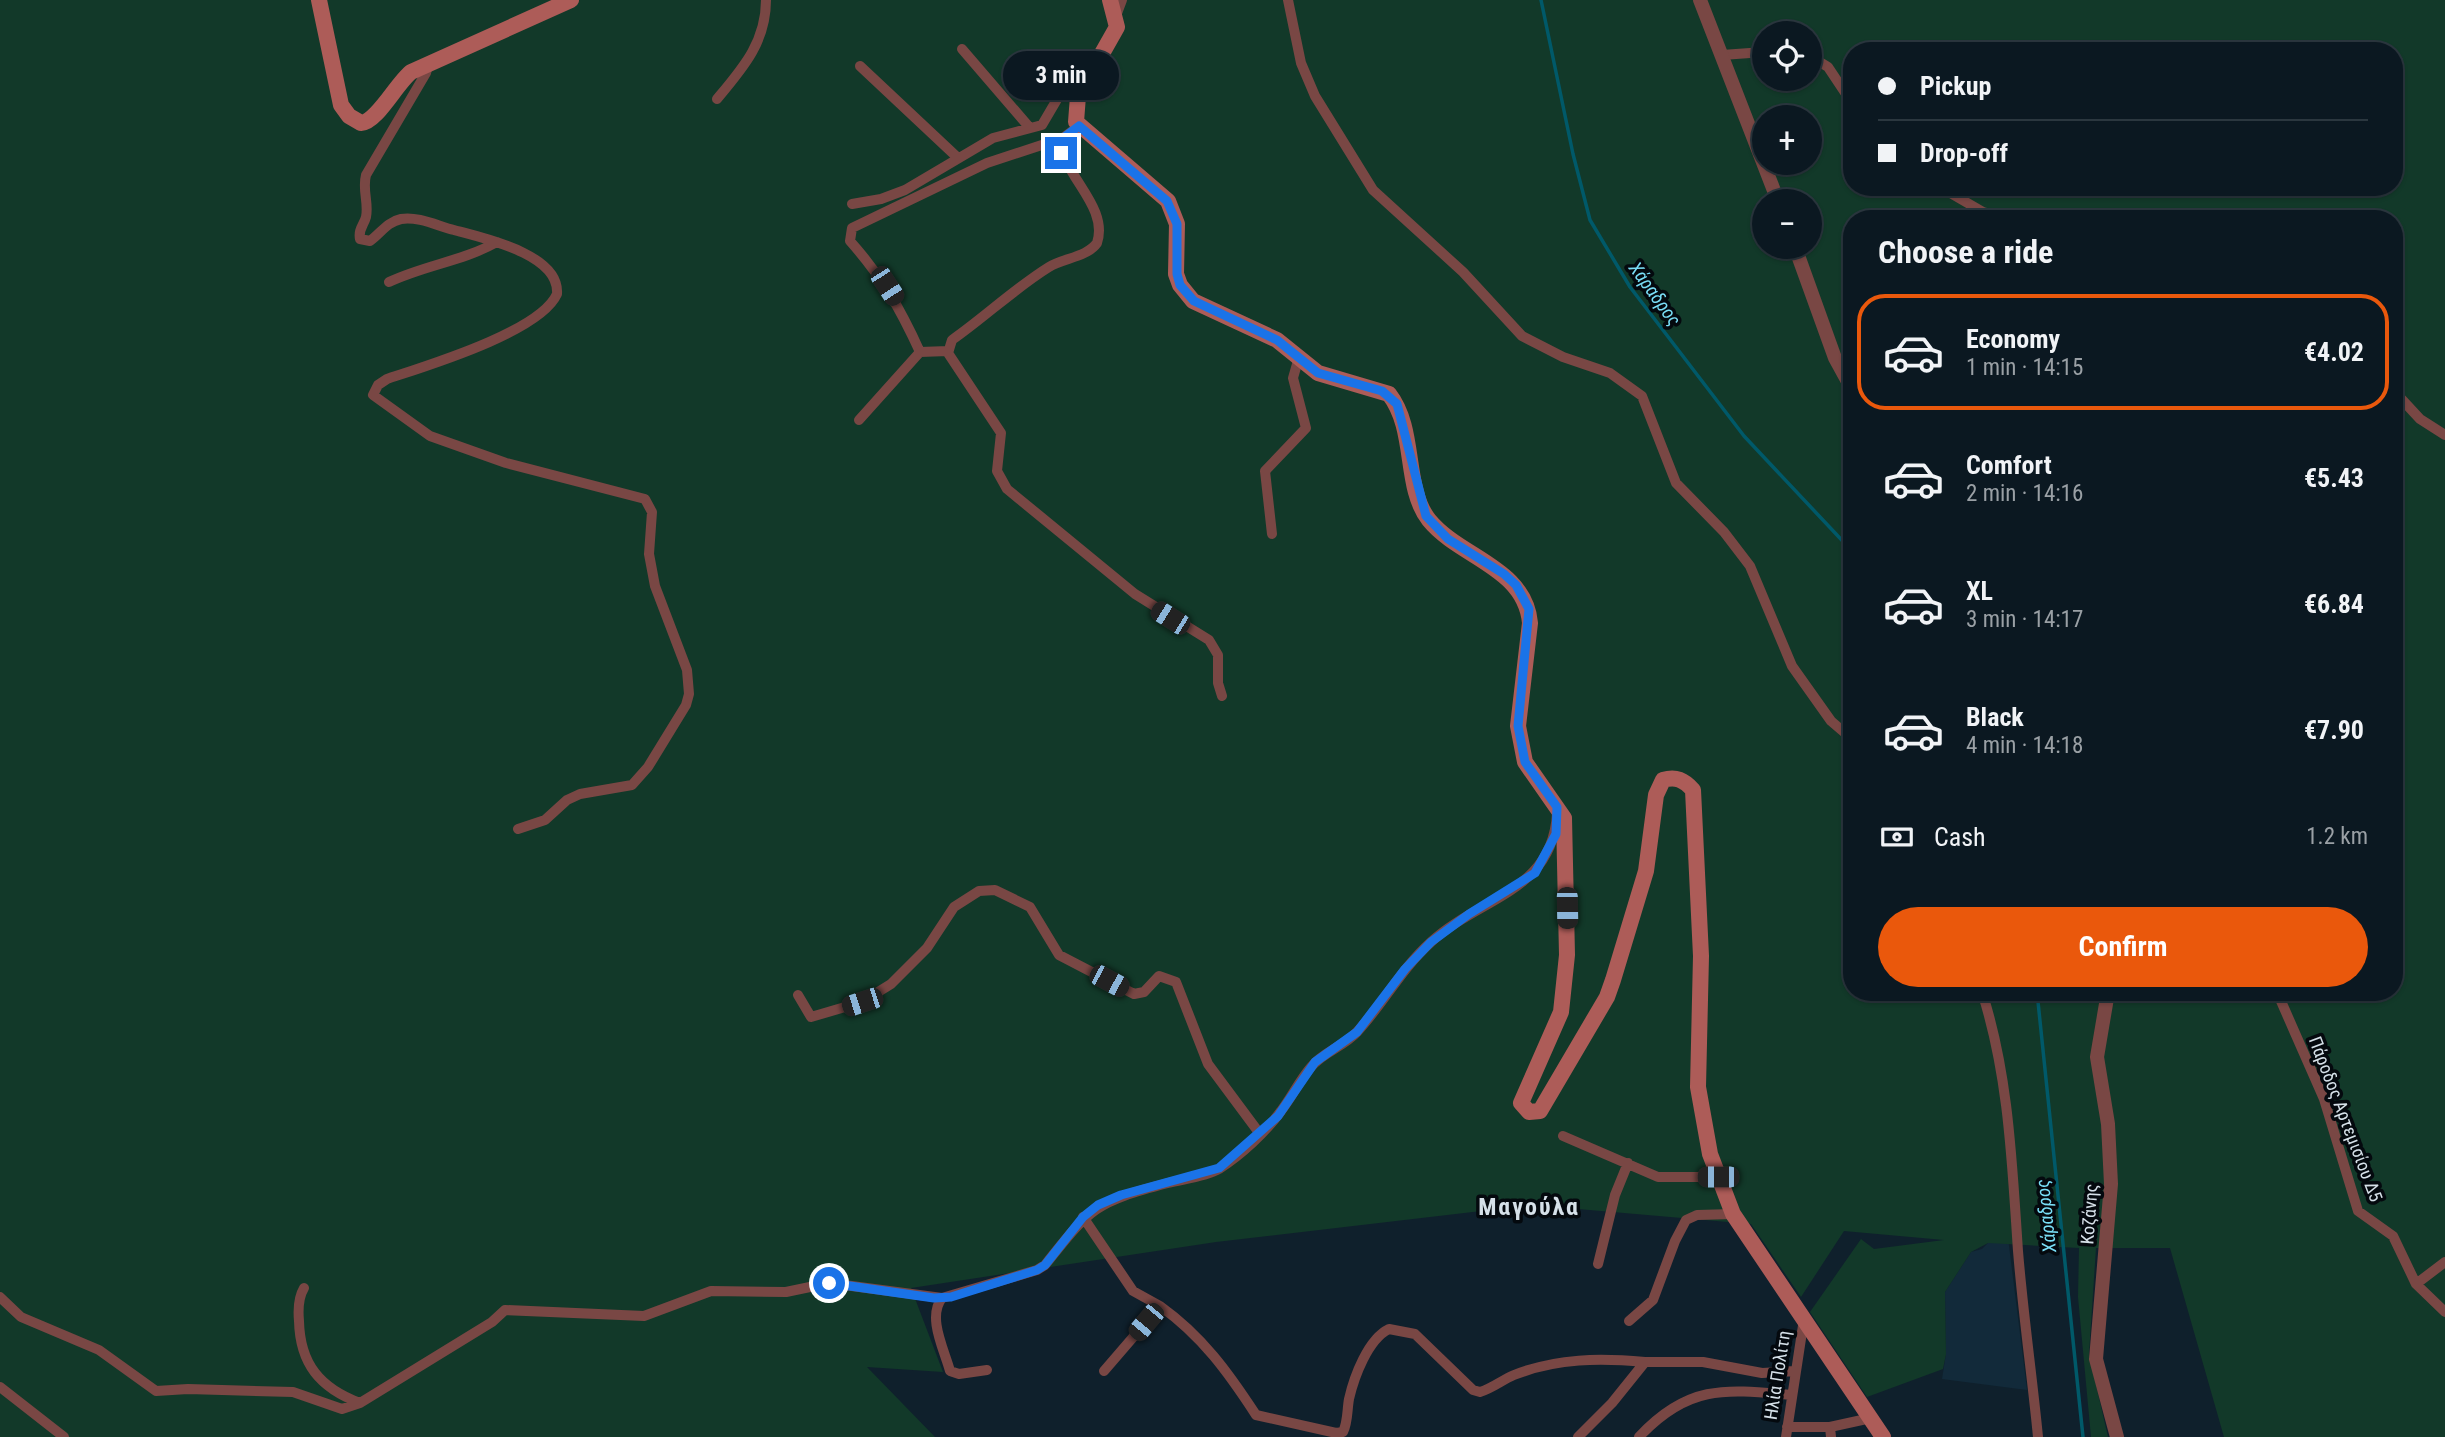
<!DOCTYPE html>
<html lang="en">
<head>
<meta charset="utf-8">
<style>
  body { margin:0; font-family:"Roboto Condensed",sans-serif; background:#14212a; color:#f1f3f6; height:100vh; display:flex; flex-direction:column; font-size:26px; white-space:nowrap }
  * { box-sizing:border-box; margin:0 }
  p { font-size:23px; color:#9aa0a5 }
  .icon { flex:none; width:38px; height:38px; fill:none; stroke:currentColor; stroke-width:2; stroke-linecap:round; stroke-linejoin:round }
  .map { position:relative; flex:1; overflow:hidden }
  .sheet { position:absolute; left:1843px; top:210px; width:560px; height:791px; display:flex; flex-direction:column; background:#0b1821; border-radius:28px; box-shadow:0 2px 5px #0004,0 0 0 2px #2b373f }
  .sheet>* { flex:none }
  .top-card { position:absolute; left:1843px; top:42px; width:560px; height:154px; border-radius:28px; box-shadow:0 2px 5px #0004,0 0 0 2px #2b373f; display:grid; align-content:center; height:154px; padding:0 35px; background:#0b1821 }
  .tools { position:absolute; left:1752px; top:21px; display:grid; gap:14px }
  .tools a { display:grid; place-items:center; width:70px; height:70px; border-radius:50%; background:#0b1821; box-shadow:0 2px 5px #0004,0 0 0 2px #2b373f; font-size:35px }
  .end { position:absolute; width:32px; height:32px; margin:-16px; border:9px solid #1a73e8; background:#fff; box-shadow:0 0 0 4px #fff }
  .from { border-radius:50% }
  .bubble { position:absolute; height:49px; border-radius:24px; background:#0b1821; box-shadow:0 2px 5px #0004,0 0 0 2px #2b373f; font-size:23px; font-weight:700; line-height:49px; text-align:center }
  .car { position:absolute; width:21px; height:42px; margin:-21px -10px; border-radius:9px; box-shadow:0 0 5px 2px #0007; background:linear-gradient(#222 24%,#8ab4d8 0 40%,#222 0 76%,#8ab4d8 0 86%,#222 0) }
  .top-card b { display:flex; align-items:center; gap:24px; height:66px; font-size:26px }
  .top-card b+b { border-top:2px solid #2b373f }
  .top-card i { width:18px; height:18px; background:#f1f3f6 }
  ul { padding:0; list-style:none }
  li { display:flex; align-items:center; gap:21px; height:116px; margin:0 14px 10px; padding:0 21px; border:4px solid transparent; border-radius:28px }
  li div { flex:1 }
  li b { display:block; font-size:26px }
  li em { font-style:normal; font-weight:700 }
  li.on { border-color:#ea580c }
  li>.icon { width:63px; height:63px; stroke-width:1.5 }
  h2 { padding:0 35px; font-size:32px; line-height:84px }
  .pay { display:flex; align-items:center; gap:18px; height:77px; padding:0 35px; font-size:26px }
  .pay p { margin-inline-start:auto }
  .action { display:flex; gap:14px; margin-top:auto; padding:14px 35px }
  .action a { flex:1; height:80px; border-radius:42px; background:#ea580c; color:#fff; font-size:28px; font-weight:700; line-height:80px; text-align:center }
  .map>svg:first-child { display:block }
</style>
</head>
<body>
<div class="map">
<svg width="2445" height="1437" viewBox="0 0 2445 1437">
  <rect width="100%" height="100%" fill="#0f202c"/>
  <path fill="#122a3a" d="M2008 1238 2027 1390 1942 1379 1946 1354 1945 1292 1971 1252 1982 1249 1991 1240Z"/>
  <path fill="#123929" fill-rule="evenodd" d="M0 0H2445V1437H2224L2170 1248H2096L2089 1354 2108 1437H2091L2078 1297 2079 1248 1988 1243 1971 1252 1945 1292 1946 1354 1943 1369 1867 1397 1810 1312 1861 1239 1874 1249 1944 1240 1844 1231 1801 1297 1751 1224 1532 1205 1216 1242 911 1288 943 1372 867 1367 935 1437H0ZM1764 33H1810V79H1764ZM1852 51H2394V187H1852ZM1764 117H1810V163H1764ZM1764 201H1810V247H1764ZM1852 219H2394V992H1852Z"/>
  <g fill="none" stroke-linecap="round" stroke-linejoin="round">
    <path stroke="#005969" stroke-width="3.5" d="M1541 0 1573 154 1590 220 1630 287 1744 436 1852 551
      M2037 992 2083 1437"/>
    <path stroke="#794744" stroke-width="10" d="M1288 0 1301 63 1315 96 1373 190 1463 272 1522 336 1563 357 1610 373 1642 396 1676 483 1724 532 1750 566 1792 666 1831 721 1852 739
      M1116 16 1122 0
      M962 49 1030 128
      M1722 55 1764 52
      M1810 56 1828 67 1852 103
      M429 62 426 73 366 175C362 190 369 203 366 217 364 225 358 229 360 239L370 241C381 233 387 222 401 219 418 216 438 226 454 230 483 238 560 254 557 294 540 332 426 366 387 379L378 385 373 395 430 436 506 463 645 499 652 512 649 554 655 586 687 670 689 694 686 705 648 767 632 785 580 794 567 800 545 820 518 829
      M860 66 958 158
      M717 99C743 68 766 42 766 0
      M1063 138C1056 171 1110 204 1097 243 1087 257 1064 258 1049 267 1015 288 985 317 952 340L948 353 1001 433 997 471 1007 489 1135 594 1209 640 1218 655V683L1222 696
      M1940 187 1983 212 2010 219
      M852 204 881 199 905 190 993 138 1042 125 1069 79 1092 71
      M389 282C425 265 463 261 497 242
      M920 352C900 308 882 277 850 241L852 228 987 163 1063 138 1079 126
      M2394 391 2420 419 2445 435
      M859 420 920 352 948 351
      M1272 534 1265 471 1306 428 1293 378 1299 357
      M1982 992C2009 1076 2012 1164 2018 1251 2023 1313 2032 1375 2038 1437
      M2277 992 2324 1099 2358 1211 2393 1236 2416 1284 2445 1312
      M798 995 811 1017 862 1002 891 984 927 948 954 907 979 891 995 890 1030 907 1059 955 1134 994 1144 992 1159 976 1176 982 1208 1064 1260 1134
      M1563 1136 1658 1177H1718
      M1083 1217 1133 1291 1160 1306 1104 1371
      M1598 1264 1615 1195 1628 1163
      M2416 1284 2445 1262
      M304 1288C298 1298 298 1310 299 1321 300 1364 320 1388 360 1403
      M0 1297 21 1317 99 1350 156 1391 188 1389 293 1392 342 1409 360 1403 492 1322 505 1310 644 1316 711 1291 786 1292 829 1283 942 1298 1037 1270 1045 1265C1091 1207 1095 1202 1168 1183 1184 1179 1205 1177 1219 1169 1241 1155 1266 1132 1281 1111 1292 1097 1299 1081 1311 1067 1323 1052 1343 1047 1357 1032 1383 1004 1401 969 1431 942 1480 897 1553 892 1557 813
      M942 1298C927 1317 944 1349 950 1371L959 1374 987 1370
      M1160 1306C1202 1336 1228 1372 1256 1415L1336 1433 1343 1432C1348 1422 1347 1410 1349 1399 1354 1377 1368 1339 1389 1329L1415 1334 1473 1390 1480 1392C1493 1388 1502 1380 1514 1375 1557 1358 1600 1358 1645 1362
      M1629 1321 1653 1300 1675 1241 1686 1220 1697 1215 1733 1214
      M0 1387 64 1437
      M1787 1427H1830L1831 1437
      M1830 1427 1871 1418
      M1578 1437 1612 1403 1645 1362H1703L1762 1373 1795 1371
      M1639 1437C1688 1384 1726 1389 1791 1395
      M1786 1437 1804 1319"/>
    <path stroke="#794744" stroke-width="14" d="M1700 0 1778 201
      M1795 247 1835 358 1852 389
      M2108 992 2097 1057 2108 1124 2111 1184 2096 1359 2117 1437"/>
    <path stroke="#ad5c58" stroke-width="16" d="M319 0 341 105 349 116 361 123C377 122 396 84 411 72L571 0
      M1110 0 1117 27 1078 96 1076 122 1168 201 1177 224 1176 274 1180 285 1193 301 1277 340 1318 373 1389 394C1417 430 1403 487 1429 520 1460 558 1525 567 1530 623L1518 726 1525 762 1564 818 1567 955 1561 1012 1521 1103 1529 1112 1540 1111 1607 997 1613 980 1646 871 1656 795 1663 780C1676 776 1684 780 1693 790L1701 956 1698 1087 1710 1154 1733 1214 1883 1437"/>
  </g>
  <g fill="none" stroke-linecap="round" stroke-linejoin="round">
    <path stroke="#1a73e8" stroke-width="9" d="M829 1283 934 1298 951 1297 1037 1270 1045 1265 1083 1217 1098 1205 1121 1195 1219 1168 1278 1116 1315 1062 1357 1032 1405 969 1431 942 1469 914 1535 873 1556 834 1557 807 1525 762 1518 726 1529 609 1516 585 1504 574 1448 539 1426 516 1397 404 1382 391 1318 373 1277 340 1194 301 1180 285 1177 274V224L1167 201 1079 126 1063 138 1061 153"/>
  </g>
  <g text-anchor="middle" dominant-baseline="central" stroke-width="7" stroke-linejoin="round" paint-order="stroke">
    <g font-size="18" fill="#d6e1e9" stroke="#04090e">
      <text transform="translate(2346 1119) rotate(69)">Πάροδος Αρτεμισίου Δ5</text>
      <text transform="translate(2089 1214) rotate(-86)">Κοζάνης</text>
      <text transform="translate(1777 1375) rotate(-81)">Ηλία Πολίτη</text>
    </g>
    <g font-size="19" font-style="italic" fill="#79def6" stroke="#04090e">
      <text transform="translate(1655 294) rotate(54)">Χάραδρος</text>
      <text transform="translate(2046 1216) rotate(-96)">Χάραδρος</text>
    </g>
    <g font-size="24" font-weight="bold" letter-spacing="2" fill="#d6e1e9" stroke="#04090e">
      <text x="1529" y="1207">Μαγούλα</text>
    </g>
  </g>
</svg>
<div class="tools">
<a><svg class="icon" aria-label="locate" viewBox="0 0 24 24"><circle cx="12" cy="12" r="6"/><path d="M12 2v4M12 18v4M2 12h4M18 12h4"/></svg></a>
<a>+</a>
<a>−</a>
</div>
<i class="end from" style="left:829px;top:1283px"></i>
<i class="end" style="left:1061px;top:153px"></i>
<div class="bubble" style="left:1003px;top:51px;width:116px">3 min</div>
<i class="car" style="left:887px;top:286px;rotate:147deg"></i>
<i class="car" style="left:1170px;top:618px;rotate:302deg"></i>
<i class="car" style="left:1567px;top:908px;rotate:179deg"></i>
<i class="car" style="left:1109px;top:981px;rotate:118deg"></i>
<i class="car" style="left:862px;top:1002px;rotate:252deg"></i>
<i class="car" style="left:1718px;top:1177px;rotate:270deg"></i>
<i class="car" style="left:1146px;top:1322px;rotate:220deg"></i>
<div class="top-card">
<b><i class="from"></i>Pickup</b>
<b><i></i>Drop-off</b>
</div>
<section class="sheet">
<h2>Choose a ride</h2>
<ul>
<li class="on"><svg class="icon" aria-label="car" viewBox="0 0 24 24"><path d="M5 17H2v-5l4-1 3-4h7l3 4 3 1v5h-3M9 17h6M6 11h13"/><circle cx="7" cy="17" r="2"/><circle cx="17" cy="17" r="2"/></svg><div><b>Economy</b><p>1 min · 14:15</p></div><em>€4.02</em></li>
<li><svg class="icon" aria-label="car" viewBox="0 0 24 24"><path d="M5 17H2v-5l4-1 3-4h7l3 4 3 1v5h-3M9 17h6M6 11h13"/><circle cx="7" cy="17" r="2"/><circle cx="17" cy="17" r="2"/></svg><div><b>Comfort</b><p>2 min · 14:16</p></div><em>€5.43</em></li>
<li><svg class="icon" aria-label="car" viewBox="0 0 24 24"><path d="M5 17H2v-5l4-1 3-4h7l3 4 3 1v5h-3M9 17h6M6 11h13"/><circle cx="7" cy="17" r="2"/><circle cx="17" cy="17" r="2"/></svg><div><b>XL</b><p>3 min · 14:17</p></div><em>€6.84</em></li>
<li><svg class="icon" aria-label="car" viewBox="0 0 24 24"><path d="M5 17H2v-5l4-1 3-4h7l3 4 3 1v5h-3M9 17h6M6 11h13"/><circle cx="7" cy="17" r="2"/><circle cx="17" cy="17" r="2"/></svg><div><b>Black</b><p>4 min · 14:18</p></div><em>€7.90</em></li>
</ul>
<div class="pay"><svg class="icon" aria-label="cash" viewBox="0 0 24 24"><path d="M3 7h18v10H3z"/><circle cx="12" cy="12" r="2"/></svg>Cash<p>1.2 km</p></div>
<div class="action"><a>Confirm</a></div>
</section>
</div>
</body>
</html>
